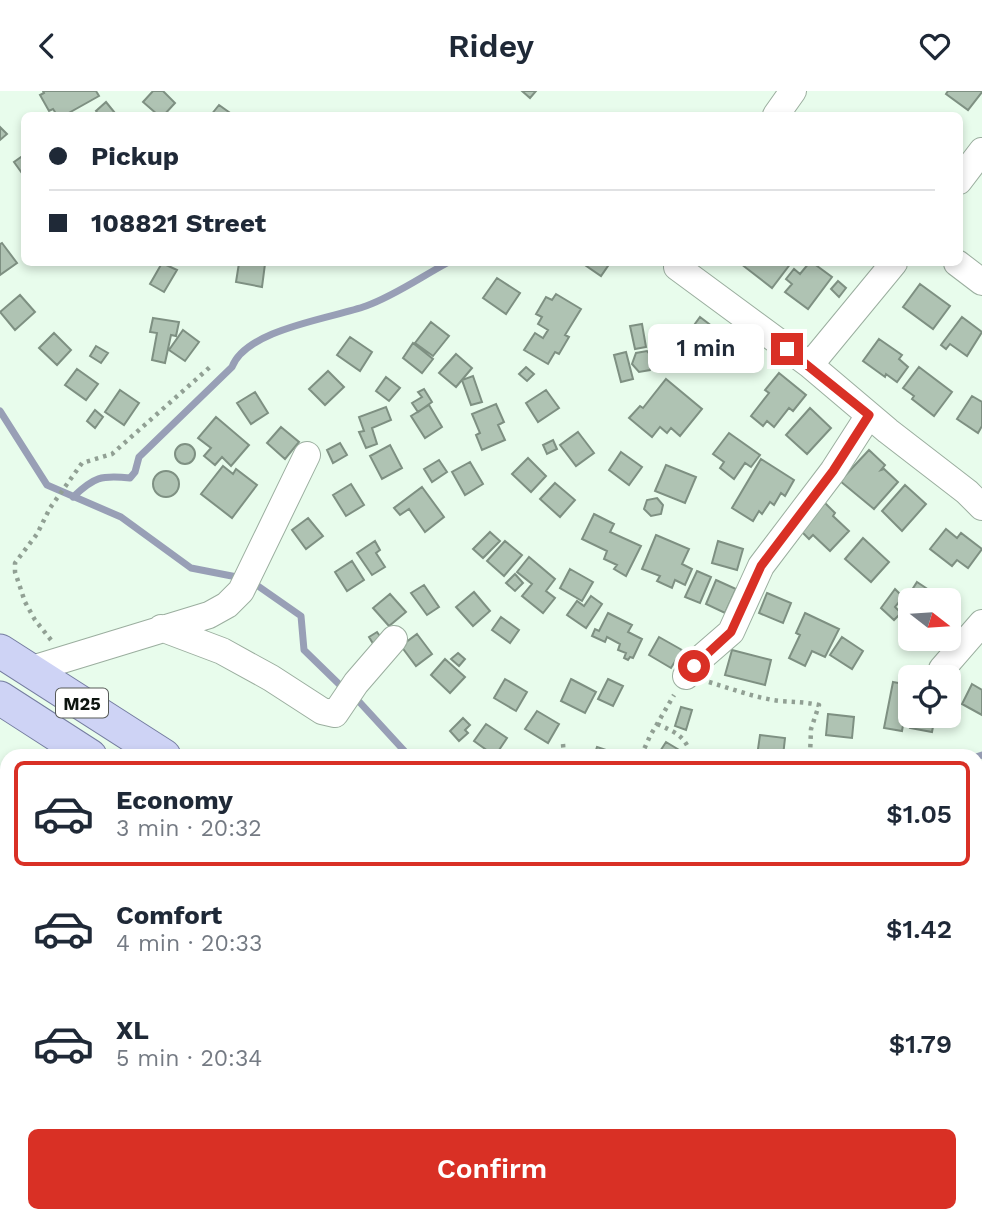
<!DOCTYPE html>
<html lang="en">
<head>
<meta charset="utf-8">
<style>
  body { margin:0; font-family:"Work Sans",sans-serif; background:#f6f6f7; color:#1f2937; height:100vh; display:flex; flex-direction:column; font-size:26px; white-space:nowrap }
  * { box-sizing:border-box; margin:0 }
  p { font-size:23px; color:#747a83 }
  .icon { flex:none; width:38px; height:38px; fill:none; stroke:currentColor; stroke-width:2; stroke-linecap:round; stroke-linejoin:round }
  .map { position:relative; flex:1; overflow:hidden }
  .panel { position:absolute; left:0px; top:658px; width:984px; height:474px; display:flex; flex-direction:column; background:#fff; border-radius:21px 21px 0 0; box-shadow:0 4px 10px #0003 }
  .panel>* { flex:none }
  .top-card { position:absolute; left:21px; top:21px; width:942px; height:154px; border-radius:10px; box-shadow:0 4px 10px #0003; display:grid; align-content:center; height:154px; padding:0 28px; background:#fff }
  .needle { width:46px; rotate:107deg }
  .buttons { position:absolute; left:898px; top:497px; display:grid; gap:14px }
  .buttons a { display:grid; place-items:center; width:63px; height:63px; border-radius:10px; background:#fff; box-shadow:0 4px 10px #0003; font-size:35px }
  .end { position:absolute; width:32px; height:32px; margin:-16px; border:9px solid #d93025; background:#fff; box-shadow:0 0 0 4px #fff }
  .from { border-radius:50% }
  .bubble { position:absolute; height:49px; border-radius:10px; background:#fff; box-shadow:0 4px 10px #0003; font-size:23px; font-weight:600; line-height:49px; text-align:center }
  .top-card b { display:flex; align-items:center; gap:24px; height:66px; font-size:26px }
  .top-card b+b { border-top:2px solid #e0e1e3 }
  .top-card i { width:18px; height:18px; background:#1f2937 }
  ul { padding:12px 0 0; list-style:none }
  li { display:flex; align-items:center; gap:21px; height:105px; margin:0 14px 10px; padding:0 14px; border:4px solid transparent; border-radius:10px }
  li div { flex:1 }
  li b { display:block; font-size:26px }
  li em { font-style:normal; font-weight:600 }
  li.active { border-color:#d93025 }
  li>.icon { width:63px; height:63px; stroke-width:1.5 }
  .primary-button { display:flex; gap:14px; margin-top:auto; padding:14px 28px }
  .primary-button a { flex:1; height:80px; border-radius:10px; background:#d93025; color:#fff; font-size:28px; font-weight:600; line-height:80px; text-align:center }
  header { display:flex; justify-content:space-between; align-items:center; height:91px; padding:0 28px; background:#fff; font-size:32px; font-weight:600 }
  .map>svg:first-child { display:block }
</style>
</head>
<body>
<header><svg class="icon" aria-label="back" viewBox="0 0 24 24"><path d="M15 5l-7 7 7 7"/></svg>Ridey<svg class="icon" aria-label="heart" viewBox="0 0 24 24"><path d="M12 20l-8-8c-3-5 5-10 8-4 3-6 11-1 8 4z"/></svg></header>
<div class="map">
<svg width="982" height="1131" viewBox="0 0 982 1131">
  <rect width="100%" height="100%" fill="#e8fcec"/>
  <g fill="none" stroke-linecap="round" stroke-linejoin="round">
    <path stroke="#989fb6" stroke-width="7" d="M0 320 47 394 121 426 191 477 242 487
      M73 406C94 386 101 384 130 387L135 381 139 366 232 276C246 238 333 227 366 215 394 205 421 186 447 172
      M258 495 301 525 304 559 342 596
      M353 604 409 665
      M976 666 982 664"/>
  </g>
  <path fill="#afc3b3" stroke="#7e9082" stroke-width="2" d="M43 0H96L99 5 65 24H57L53 18 49 20 40 4 44 2Z
    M153 0H163L175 12 164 24H158L143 11Z
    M522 0H536L530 7Z
    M948 0H982V1L968 19 946 3Z
    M106 11 115 22 112 24H99L96 20Z
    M219 14 233 24H211Z
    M0 36 7 43 0 49Z
    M24 64V85L14 71Z
    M2 152 17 172 0 184V153Z
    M162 172 177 179 164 201 150 193Z
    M239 172 265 173 262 196 236 191Z
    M582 172H610L601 185Z
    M742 172H791L772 197 741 173Z
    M809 172H813L832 186 808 218 785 201 792 193 786 188 794 178 800 183Z
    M497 187 520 202 506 223 483 207Z
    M838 190 846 197 839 206 831 198Z
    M920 193 950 215 933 238 903 216Z
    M556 203 581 218 565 244 569 246 559 263 555 261 548 273 524 259 535 242 543 247 548 239 538 233 542 226 536 223 546 206 552 209Z
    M20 204 35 221 15 239 0 221Z
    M700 226 738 255 721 278 702 263 698 269 685 258 698 241 692 237Z
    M962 226 982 241 967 265 950 253 946 258 941 254Z
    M153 227 179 231 176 245 171 244 165 272 152 269 157 242 150 241Z
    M431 231 449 245 433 265 415 252Z
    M642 233 646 256 635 258 630 235Z
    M183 239 199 251 185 270 169 259Z
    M54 242 71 259 57 274 39 257Z
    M350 246 372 261 360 280 337 264Z
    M879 248 902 264 899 268 908 276 897 291 886 283 885 286 863 270Z
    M413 252 433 268 422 282 403 267Z
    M96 255 108 262 101 272 90 265Z
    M647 260 654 269 650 279 639 281 632 273 636 262Z
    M626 261 633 288 621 291 614 264Z
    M456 263 472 277 456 296 439 282Z
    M526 276 534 283 527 290 519 283Z
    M919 276 952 301 934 325 912 308 914 305 903 297Z
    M77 278 98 293 86 309 65 294Z
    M328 280 344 296 325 314 309 298Z
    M779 282 806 304 793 320 789 317 774 336 767 330 763 335 751 325 769 302 765 299Z
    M473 285 482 311 471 314 462 289Z
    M386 286 400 297 389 310 376 300Z
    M666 288 702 318 680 345 671 337 667 342 660 336 652 346 629 327 640 315 643 317Z
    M424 298 432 311 418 321 412 312 422 306 418 301Z
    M120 299 139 312 124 334 105 321Z
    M546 299 559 317 538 331 526 312Z
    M255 301 268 322 251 333 237 312Z
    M972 305 982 311V335L978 342 957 328Z
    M496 313 504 331 498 334 505 349 482 359 476 344 480 342 472 323Z
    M429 314 442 336 425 347 411 325Z
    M386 316 391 329 372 337 377 353 366 357 359 341 364 340 359 326Z
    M810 317 831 337 807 363 786 344Z
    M95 319 103 326 95 337 87 330Z
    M216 326 249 354 231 375 222 366 215 374 204 365 211 357 198 347Z
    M281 336 299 351 285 368 267 352Z
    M578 341 594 362 576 375 560 354Z
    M729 342 760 364 751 376 745 372 734 388 720 377 724 371 713 363Z
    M553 349 557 358 547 363 543 354Z
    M340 352 347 364 333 372 327 359Z
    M175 363a10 10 0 1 1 20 0a10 10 0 1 1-20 0Z
    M390 354 402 377 382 388 370 365Z
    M869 359 885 374 881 379 884 378 898 391 874 418 840 390Z
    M621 361 642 376 629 394 609 379Z
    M528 367 546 385 531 401 512 383Z
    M761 368 794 389 785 405 781 402 774 414 770 411 762 423 759 420 753 430 732 417Z
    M439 369 447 381 432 391 424 378Z
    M470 371 483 393 465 404 452 381Z
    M666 374 696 386 685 412 655 400Z
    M223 375 233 383 236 378 257 394 232 427 201 403Z
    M153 393a13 13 0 1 1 26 0a13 13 0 1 1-26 0Z
    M555 392 575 409 560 426 540 408Z
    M351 393 364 414 346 425 333 404Z
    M905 394 926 413 902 440 882 420Z
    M422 396 444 426 425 441 409 418 400 424 394 417Z
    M657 407 663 414 661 423 651 425 644 418 647 409Z
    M824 411 835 422 833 425 849 440 830 460 813 444 809 448 799 438Z
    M594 423 614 433 610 441 641 455 626 485 614 478 617 474 604 468 607 460 582 448Z
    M308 427 323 445 306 458 292 439Z
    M946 438 957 447 961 442 982 458 968 477 957 469 952 475 930 458Z
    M490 441 500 450 483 467 473 458Z
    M656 444 689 458 682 473 692 478 685 494 675 489 672 497 657 490 660 485 642 478Z
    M863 447 889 471 871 491 845 468Z
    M375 450 380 459 376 462 385 476 372 484 357 462Z
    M505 450 522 464 504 485 487 470Z
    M718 450 743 458 737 479 712 472Z
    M529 466 555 488 546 500 555 507 543 522 522 505 532 493 517 481Z
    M352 470 364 489 347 500 335 481Z
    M570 478 593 491 582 510 560 497Z
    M697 480 711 486 700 512 685 506Z
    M515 483 523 492 515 500 506 492Z
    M716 489 736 498 725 522 706 513Z
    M917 491 944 509H910V518L903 513Z
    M424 494 439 516 427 524 411 502Z
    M895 498 903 506 895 516 901 522 894 529 881 517Z
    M474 501 490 520 473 535 456 516Z
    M767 502 791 512 783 532 759 522Z
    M390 503 406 521 389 535 373 517Z
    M591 505 602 513 586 537 567 524 577 510 584 515Z
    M608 522 632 534 628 541 642 548 633 567 630 566 628 569 624 567 626 562 618 559 620 553 607 546 605 551 592 545 595 538 599 540Z
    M805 522 839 538 825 566 812 560 805 575 789 567 800 544 796 542Z
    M501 526 519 539 510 552 492 539Z
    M377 541 384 551 375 556 369 546Z
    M417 543 432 563 416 575 401 555Z
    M659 546 682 559 671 577 649 564Z
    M842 546 863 560 852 578 830 564Z
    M732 559 771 569 765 594 725 584Z
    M458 562 465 568 459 575 451 568Z
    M445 568 465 586 450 602 431 584Z
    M505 588 527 601 516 620 494 607Z
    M571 588 596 601 585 622 561 610Z
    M608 588 623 595 613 615 598 608Z
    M893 591 910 594 902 640 884 637Z
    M972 593 982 599V624L962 613Z
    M681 616 692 619 686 639 675 635Z
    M537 620 559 633 548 652 525 638Z
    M828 623 854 626 852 647 826 644Z
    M912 625H935L932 641 910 637Z
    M463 627 470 634 465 639 468 642 459 650 450 640Z
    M486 633 507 647 495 665 474 650Z
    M760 644 785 647 783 665H757Z
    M666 651 684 662 683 665H657Z
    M597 656 621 664V665H594Z
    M7 744V763L0 759Z
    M1 1107 7 1110V1125H41L46 1127 44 1131H0Z
    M982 1112V1131H952L961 1125H976V1115Z
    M212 1125H253L254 1131H213Z
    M292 1125H322L323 1131H293Z
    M363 1125H376L380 1131H360L365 1128Z
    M731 1125H769L768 1131H730Z
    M794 1125H824L823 1131H793Z"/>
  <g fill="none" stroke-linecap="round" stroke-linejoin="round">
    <defs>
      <path id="minor" d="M776 24 793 0
        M959 90 982 60
        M957 172 982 191
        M677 176 810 274 888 340 967 401 982 416
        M810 274 894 172
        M161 537 222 560 271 587 322 620 335 623 356 592 394 548
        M942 578 982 532
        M29 579 209 524 227 514 241 500 307 364
        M686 585 701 567 731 541 761 475 833 380 869 324
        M0 830 7 835
        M976 1013 982 1010
        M0 1065 7 1068
        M171 1125 172 1131
        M596 1125 603 1131
        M501 1131 507 1125
        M699 1131 701 1125"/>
      <path id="major" d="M0 560 164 665
        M0 607 90 665
        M976 750 982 747
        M976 788 982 786"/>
    </defs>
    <use href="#minor" stroke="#9bae9f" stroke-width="28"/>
    <use href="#major" stroke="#757da0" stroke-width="35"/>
    <path stroke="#91a094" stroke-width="4.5" stroke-dasharray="3.5 5" stroke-linecap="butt" d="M51 549 35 529 25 511 15 481V472L37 443 50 417 82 372 112 363 210 276
      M709 591C732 598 756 607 780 610 794 611 805 611 819 614L811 638 810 665
      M657 633C675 641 686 645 691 665
      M563 653 564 665
      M641 665 650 645 674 604
      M114 1131 120 1125"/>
    <use href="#minor" stroke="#fff" stroke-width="26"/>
    <use href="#major" stroke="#ced3f5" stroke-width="33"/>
  </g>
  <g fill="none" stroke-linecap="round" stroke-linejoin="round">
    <path stroke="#d93025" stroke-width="9" d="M694 575 731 541 761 475 833 380 869 324 787 258"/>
  </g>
  <g text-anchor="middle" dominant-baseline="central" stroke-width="7" stroke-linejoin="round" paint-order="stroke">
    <rect fill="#fff" stroke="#565a57" stroke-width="2" x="56" y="597.5" width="52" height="29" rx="5"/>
    <g font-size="18" font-weight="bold" fill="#0d140f">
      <text x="82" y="612">M25</text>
    </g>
  </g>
</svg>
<div class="buttons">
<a><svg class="needle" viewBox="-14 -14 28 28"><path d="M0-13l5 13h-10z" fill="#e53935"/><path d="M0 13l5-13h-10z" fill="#747a83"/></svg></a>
<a><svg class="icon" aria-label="locate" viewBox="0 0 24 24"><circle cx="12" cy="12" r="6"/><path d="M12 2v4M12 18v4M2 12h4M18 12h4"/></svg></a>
</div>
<i class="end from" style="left:694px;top:575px"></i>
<i class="end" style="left:787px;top:258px"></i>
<div class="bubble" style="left:648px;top:233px;width:116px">1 min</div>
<div class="top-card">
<b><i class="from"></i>Pickup</b>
<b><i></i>108821 Street</b>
</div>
<section class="panel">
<ul>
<li class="active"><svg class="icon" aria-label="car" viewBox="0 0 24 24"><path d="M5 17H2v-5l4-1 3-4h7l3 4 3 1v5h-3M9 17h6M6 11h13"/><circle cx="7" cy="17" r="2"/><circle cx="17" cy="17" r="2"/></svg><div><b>Economy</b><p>3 min · 20:32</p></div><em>$1.05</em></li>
<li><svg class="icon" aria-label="car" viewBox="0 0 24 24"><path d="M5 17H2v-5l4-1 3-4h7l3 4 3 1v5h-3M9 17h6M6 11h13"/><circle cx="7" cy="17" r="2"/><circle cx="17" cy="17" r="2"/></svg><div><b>Comfort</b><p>4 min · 20:33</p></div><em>$1.42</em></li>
<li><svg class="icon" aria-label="car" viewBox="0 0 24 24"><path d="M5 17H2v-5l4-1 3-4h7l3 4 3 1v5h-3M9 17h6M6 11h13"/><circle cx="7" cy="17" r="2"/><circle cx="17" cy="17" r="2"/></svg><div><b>XL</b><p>5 min · 20:34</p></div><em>$1.79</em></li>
</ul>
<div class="primary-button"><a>Confirm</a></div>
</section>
</div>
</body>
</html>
